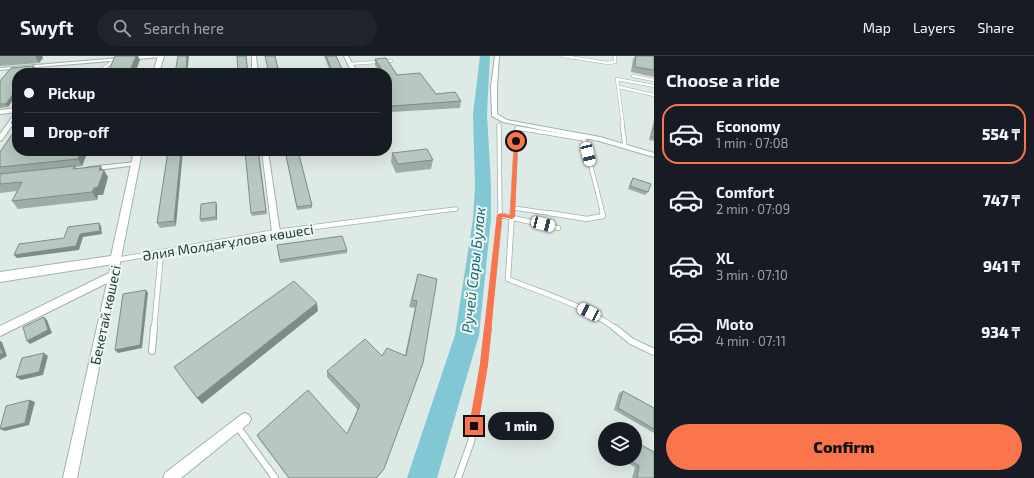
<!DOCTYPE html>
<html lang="en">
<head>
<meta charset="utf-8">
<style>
  body { margin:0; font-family:"Exo 2",sans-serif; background:#20242c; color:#f1f3f6; height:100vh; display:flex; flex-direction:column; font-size:15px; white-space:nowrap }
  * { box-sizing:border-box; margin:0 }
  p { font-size:13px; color:#9ea1a6 }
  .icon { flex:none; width:22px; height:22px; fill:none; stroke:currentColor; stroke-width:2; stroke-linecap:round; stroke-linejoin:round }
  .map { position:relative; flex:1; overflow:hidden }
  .details { display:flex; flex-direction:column; background:#171b24; width:380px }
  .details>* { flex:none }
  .guide { position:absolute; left:12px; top:12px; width:380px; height:88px; border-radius:16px; box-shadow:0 4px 16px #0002; display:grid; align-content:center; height:88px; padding:0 12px; background:#171b24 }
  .tools { position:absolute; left:598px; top:366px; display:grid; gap:8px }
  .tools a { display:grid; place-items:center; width:44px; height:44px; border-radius:50%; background:#171b24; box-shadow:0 4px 16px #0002; font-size:20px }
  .end { position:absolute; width:18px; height:18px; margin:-9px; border:5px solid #fa754c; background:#111; box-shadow:0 0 0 2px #111 }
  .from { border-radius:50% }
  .bubble { position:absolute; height:28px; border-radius:14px; background:#171b24; box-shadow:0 4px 16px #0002; font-size:13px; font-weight:800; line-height:28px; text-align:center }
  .car { position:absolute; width:12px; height:24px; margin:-12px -6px; border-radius:5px; box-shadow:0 0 3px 1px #0007; background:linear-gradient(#fff 24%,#345 0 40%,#fff 0 76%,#345 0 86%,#fff 0) }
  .guide b { display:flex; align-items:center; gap:14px; height:38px; font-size:15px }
  .guide b+b { border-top:1px solid #363941 }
  .guide i { width:10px; height:10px; background:#f1f3f6 }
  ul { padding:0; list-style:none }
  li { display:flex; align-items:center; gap:12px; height:60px; margin:0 8px 6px; padding:0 4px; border:2px solid transparent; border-radius:16px }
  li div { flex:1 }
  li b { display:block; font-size:15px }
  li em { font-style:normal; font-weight:800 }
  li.on { border-color:#fa754c }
  li>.icon { width:36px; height:36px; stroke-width:1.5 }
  h2 { padding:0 12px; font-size:18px; line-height:48px }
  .action { display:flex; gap:8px; margin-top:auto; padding:8px 12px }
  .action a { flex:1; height:46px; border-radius:24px; background:#fa754c; color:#111; font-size:16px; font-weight:800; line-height:46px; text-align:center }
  header { display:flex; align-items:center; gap:24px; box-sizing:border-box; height:56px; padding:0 20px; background:#171b24; border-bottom:1px solid #363941 }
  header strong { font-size:19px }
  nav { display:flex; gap:22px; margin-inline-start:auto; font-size:14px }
  .search { width:280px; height:36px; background:#20242c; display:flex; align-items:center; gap:10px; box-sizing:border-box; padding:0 14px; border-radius:22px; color:#9ea1a6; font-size:15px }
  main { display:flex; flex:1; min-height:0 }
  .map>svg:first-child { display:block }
</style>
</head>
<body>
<header>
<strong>Swyft</strong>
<div class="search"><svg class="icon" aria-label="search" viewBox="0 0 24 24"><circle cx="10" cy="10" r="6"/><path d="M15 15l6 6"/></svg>Search here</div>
<nav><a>Map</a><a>Layers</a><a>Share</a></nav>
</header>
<main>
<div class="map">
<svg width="654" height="422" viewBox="0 0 654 422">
  <rect width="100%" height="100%" fill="#deeae5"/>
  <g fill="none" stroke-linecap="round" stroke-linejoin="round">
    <path fill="#81c8d4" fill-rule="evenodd" d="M480 0H490L487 58 491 129V163L479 279 437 422H407L455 279 473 163 475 129 473 58Z"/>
    <defs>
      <path id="lane-far3" d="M563 0 608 7 615 6V0
        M349 8 391 5
        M97 17 115 4
        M633 20 654 24
        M619 31 654 39
        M623 69 617 23 654 30"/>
      <path id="lane-far2" d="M622 68 625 90
        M499 69 500 158
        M513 152 556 158
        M414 158 456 153
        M512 158 517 72 584 83 603 158"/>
      <path id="lane-far1" d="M512 157 508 223C545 238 584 249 616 273
        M549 157 587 163 603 160 602 157
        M500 159 558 172
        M116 204 276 176 422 157
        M154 273 161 197
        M488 273 500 157"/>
      <path id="lane" d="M615 272 631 285 654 296
        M152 295 154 272
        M237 370 275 422
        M458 422 471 386 484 308 488 272"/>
      <path id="street" d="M143 0H163L161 1 0 14V12Z
        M252 0H256L258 17H252Z
        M344 0H348L358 17H352Z
        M495 0H499L497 31V58L507 64 600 81 654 97V101L599 85 503 66 492 60 491 31Z
        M17 52V56L0 58V54Z
        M17 56V62L2 84 0 85V78L15 57Z
        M262 95H268L280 176 276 179 272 176Z
        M135 106 137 107V109L89 115 85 113 89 111Z
        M116 201 120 204 119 219 117 222 77 422H63L107 227 0 280V270L109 217 112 204Z
        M245 357 249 359 251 363 249 367 181 422H163L165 417 241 359Z"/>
      <path id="secondary" d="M158 0H164L159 17H153Z
        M134 95H142L120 207 0 226V216L111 200Z"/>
    </defs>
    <use href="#lane-far3" stroke="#a1b2ac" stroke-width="3.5"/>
    <use href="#lane-far2" stroke="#a1b2ac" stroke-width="5"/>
    <use href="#lane-far1" stroke="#a1b2ac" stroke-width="6"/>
    <use href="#lane" stroke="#a1b2ac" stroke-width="8"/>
    <use href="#street" stroke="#a1b2ac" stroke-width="2"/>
    <use href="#secondary" stroke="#9cb7ad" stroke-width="2"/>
    <use href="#lane-far3" stroke="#fff" stroke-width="2.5"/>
    <use href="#lane-far2" stroke="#fff" stroke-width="3.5"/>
    <use href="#lane-far1" stroke="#fff" stroke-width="4.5"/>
    <use href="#lane" stroke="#fff" stroke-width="6"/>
    <use href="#street" fill="#fff" fill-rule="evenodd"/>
    <use href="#secondary" fill="#fff" fill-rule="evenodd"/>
  </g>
  <path fill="#9daca5" d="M0 0H42L43 2 39 7 0 10Z
    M324 0H336L344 17H331Z
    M635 0H654V21L631 16 633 3Z
    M375 3 397 19 436 38 461 45 460 52 391 56 387 47V17H380L375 9Z
    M34 10 35 13 32 17H17V38L8 51 0 52V25L11 12Z
    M17 59V95H88L82 110 76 111 77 113 103 114 108 121 103 139H98L97 144 18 153 12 145 17 135 0 137V96L16 73 11 67Z
    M654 64V85L649 84Z
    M168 95 176 170 160 172 157 167Z
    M259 95 267 158 252 160 251 157Z
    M285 95H298L312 149V152L297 154Z
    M392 97 433 104 431 113 396 117 391 106Z
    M633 122 648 136 645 139 628 133 631 125Z
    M217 149V164L201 166 200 163Z
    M277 189 347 194V197L280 207Z
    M418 218 437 223 384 413 377 422H289L259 383 257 379 347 378 358 354 327 321V315L405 299 415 252 409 251Z
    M623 335 654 352V377L614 354 619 337Z
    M635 386H636L654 422H632L635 411 628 407V403H635Z"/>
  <path fill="#7f8c86" d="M35 0H42L43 2 39 7Z
    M136 0H138L140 4 135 17H129Z
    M187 0H189L187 17H186Z
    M34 10 35 13 32 17H28Z
    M17 32V38L8 51 6 48Z
    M81 95H88L82 110 78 103Z
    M181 95H183L176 170 174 165Z
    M101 110 103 115 104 114 108 121 103 139H98L97 144 92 136Z
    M216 146 217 149V164L216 161Z
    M99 167 101 170 102 178 83 181 79 194 17 202 14 199 80 178Z
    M146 234 148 237 142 292 118 297 115 294Z
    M317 247 318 255 202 348 197 342Z
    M44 261 47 264 52 277 30 288 27 285Z
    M0 285 2 286 7 300 0 304Z
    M44 297 48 300 43 319 21 324 16 321Z
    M30 344 35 346 29 369 5 375 0 373Z"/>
  <path fill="#b6c8c0" stroke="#7f8c86" d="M115 0H136L129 17H95V15L109 14Z
    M178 0H187L186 17H175Z
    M237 0H246L248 17H238Z
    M265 0H275L279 17H269Z
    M326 0H336L344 17H333Z
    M636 0H654V14L635 11Z
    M386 2 397 19 420 17 436 38 455 36 461 45 392 50 387 39V28H391L387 22V17H384L375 3Z
    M34 10 28 17H17V32L6 48H0V25L11 12Z
    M17 59V66L11 67Z
    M654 70V81H651Z
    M17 71V95H27L26 96 39 95H81L78 103 0 111V96Z
    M427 93 433 104 398 108 392 97Z
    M168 95H181L174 165 157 167Z
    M245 95H258L266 155 251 157Z
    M285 95H298L312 149 297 151Z
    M75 110 73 113 101 110 99 114H104L98 131 94 132 92 136 12 145 22 126 0 128V118Z
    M633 122 651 128 648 136 630 130Z
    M216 146V161L200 163 201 148Z
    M99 167 100 175 80 178 76 190 14 199 19 188 64 182 68 171Z
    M342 180 347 194 280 204 277 189Z
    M418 218 437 223 423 307 384 413 376 422H289L257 379 308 334 347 378 360 349 327 315 365 283 382 300 387 292 406 300 417 245 412 244Z
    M294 225 317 247 197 342 174 311Z
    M146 234 140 289 115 294 123 238Z
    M44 261 48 274 27 285 23 271Z
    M0 290 3 297 0 299Z
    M44 297 39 316 16 321 22 302Z
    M623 335 654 352V373L618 352Z
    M30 344 25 367 0 373 6 350Z
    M636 386 654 396V422H637L639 410 632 405 633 403H635V392Z"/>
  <path fill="#fa754c" d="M516 84 518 85 515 161 512 163 502 161 488 308 478 370 474 375 469 370 480 308 497 159 500 157 510 159 514 85Z"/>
  <g text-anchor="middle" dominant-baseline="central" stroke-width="4" stroke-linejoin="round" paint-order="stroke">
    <g font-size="14" fill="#1e3b33" stroke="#eef7f2">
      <text transform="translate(228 186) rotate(-9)">Әлия Молдағұлова көшесі</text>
      <text transform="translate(105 259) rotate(-78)">Бекетай көшесі</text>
    </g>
    <g font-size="15" font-style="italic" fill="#166a79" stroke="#eef7f2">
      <text transform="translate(473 214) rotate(-84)">Ручей Сары Булак</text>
    </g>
  </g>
</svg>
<div class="tools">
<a><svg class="icon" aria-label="layers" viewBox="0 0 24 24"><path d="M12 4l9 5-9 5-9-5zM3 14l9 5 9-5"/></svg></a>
</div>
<i class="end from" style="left:516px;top:85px"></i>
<i class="end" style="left:474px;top:370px"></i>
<div class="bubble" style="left:488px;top:356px;width:66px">1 min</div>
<i class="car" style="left:588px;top:98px;rotate:166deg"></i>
<i class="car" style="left:543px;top:168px;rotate:104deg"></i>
<i class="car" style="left:589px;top:256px;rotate:297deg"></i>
<div class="guide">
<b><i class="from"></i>Pickup</b>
<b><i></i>Drop-off</b>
</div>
</div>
<section class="details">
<h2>Choose a ride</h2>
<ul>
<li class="on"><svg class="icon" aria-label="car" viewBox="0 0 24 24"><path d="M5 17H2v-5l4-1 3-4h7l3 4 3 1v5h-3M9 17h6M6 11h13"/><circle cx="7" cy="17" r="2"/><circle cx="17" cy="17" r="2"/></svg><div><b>Economy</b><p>1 min · 07:08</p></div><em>554 ₸</em></li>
<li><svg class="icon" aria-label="car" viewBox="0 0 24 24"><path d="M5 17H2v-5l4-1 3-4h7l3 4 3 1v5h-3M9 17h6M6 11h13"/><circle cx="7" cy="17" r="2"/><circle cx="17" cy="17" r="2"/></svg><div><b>Comfort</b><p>2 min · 07:09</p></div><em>747 ₸</em></li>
<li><svg class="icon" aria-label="car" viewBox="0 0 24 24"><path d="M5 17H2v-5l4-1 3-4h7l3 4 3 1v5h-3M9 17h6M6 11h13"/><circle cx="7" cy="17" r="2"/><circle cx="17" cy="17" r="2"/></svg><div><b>XL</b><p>3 min · 07:10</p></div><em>941 ₸</em></li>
<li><svg class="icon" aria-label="car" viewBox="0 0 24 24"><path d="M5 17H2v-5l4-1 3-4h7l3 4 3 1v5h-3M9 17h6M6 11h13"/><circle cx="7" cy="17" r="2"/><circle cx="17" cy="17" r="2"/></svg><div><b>Moto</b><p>4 min · 07:11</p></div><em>934 ₸</em></li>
</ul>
<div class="action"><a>Confirm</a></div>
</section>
</main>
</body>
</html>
